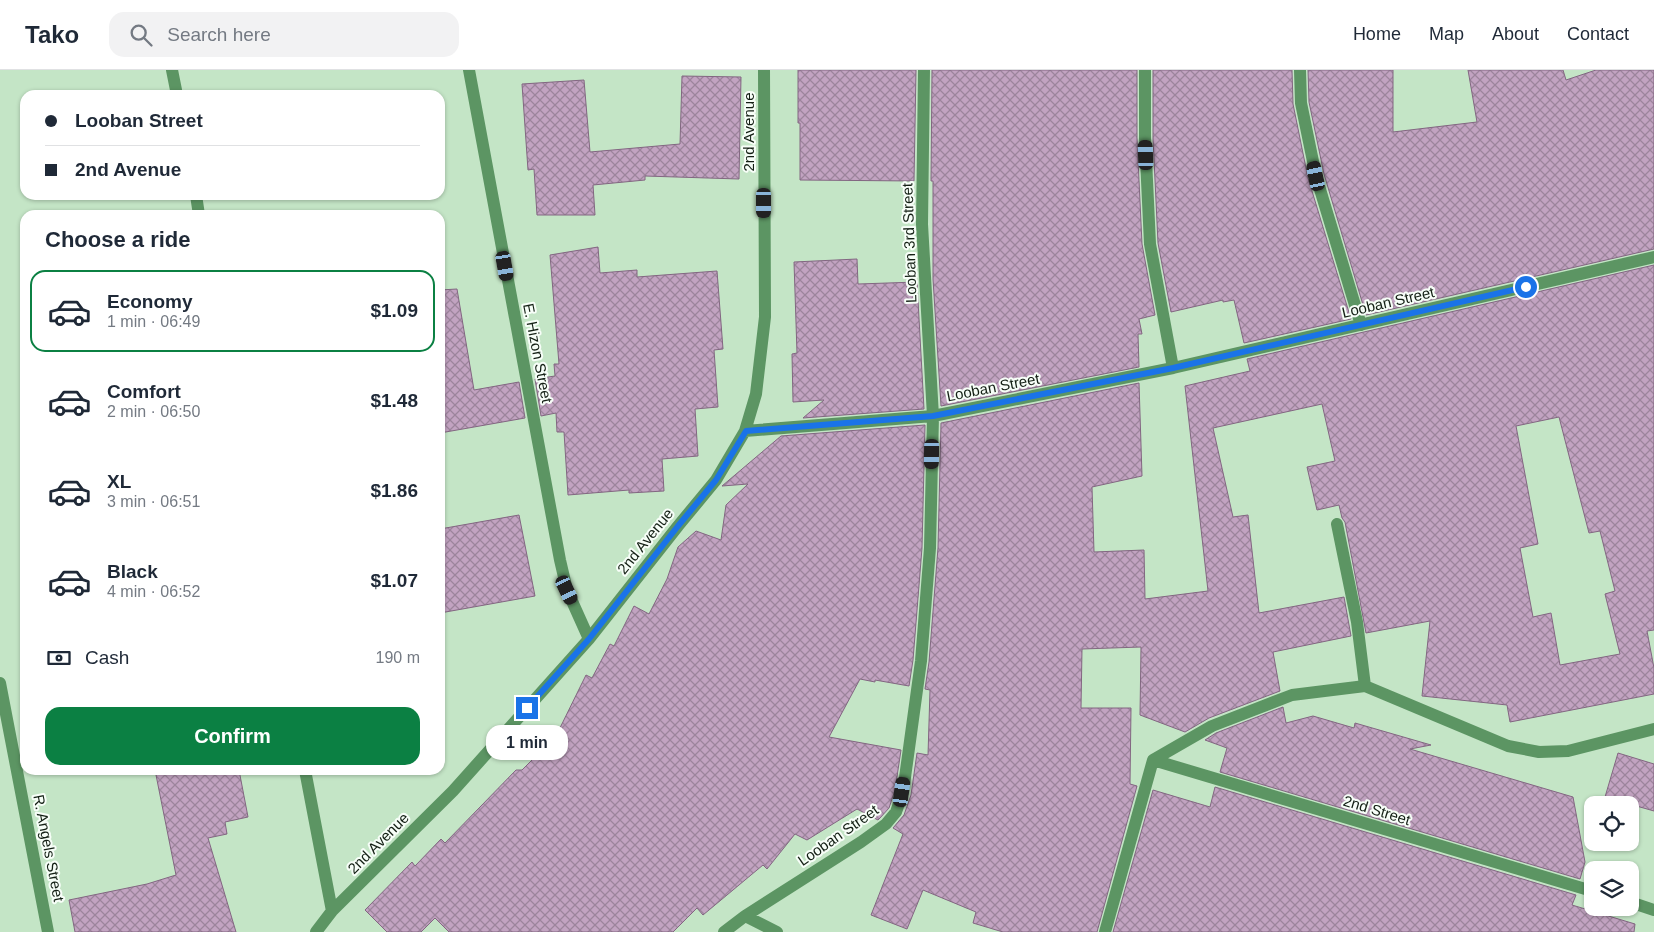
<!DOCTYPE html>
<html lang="en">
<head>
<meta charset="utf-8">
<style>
  body { margin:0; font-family:Arial,sans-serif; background:#f2f2f3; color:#1f2937; height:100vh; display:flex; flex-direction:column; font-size:19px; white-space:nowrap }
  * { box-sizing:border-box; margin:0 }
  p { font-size:16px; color:#747a83 }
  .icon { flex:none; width:28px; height:28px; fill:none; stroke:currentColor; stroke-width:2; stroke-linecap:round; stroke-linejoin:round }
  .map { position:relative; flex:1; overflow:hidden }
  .panel { position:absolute; left:20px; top:140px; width:425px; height:565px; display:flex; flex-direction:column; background:#fff; border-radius:15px; box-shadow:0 1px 4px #0004 }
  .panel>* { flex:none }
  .hud { position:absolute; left:20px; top:20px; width:425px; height:110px; border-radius:15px; box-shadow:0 1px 4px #0004; display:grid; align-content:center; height:110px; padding:0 25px; background:#fff }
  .fabs { position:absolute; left:1584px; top:726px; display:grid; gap:10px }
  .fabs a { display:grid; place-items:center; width:55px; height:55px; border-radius:10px; background:#fff; box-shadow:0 1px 4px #0004; font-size:25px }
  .end { position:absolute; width:22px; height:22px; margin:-11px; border:6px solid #1a73e8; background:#fff; box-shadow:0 0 0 2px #fff }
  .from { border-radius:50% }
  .bubble { position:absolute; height:35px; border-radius:15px; background:#fff; box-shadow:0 1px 4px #0004; font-size:16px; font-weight:700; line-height:35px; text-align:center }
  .car { position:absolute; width:15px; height:30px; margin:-15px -8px; border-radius:6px; box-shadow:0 0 4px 1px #0007; background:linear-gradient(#222 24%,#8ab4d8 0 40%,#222 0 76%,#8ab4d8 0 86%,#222 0) }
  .hud b { display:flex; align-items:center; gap:18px; height:48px; font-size:19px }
  .hud b+b { border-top:1px solid #e0e1e3 }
  .hud i { width:12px; height:12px; background:#1f2937 }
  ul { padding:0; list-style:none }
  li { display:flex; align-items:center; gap:15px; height:82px; margin:0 10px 8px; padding:0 15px; border:2px solid transparent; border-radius:15px }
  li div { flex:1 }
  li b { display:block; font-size:19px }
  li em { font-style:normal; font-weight:700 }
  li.current { border-color:#0b8043 }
  li>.icon { width:45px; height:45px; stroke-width:1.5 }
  h2 { padding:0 25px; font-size:22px; line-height:60px }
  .pay { display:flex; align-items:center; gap:12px; height:55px; padding:0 25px; font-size:19px }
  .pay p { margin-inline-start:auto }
  .action { display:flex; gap:10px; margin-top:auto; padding:10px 25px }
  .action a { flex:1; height:58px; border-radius:15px; background:#0b8043; color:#fff; font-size:20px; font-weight:700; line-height:58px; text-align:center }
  header { display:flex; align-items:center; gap:30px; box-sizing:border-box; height:70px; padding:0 25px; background:#fff; border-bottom:1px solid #e0e1e3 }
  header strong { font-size:24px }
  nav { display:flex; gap:28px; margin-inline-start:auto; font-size:18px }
  .search { width:350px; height:45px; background:#f2f2f3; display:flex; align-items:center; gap:12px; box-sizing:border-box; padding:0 18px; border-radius:15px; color:#747a83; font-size:19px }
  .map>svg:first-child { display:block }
</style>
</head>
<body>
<header>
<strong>Tako</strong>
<div class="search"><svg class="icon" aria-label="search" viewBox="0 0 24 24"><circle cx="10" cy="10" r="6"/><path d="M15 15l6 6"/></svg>Search here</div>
<nav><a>Home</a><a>Map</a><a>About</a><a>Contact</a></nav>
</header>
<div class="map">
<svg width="1654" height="862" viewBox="0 0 1654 862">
  <defs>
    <pattern id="building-cross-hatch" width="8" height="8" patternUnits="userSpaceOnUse" patternTransform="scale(1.25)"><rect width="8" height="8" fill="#c2a3c1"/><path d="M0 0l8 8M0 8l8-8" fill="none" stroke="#9c849c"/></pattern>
  </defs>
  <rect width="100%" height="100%" fill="#c4e5c6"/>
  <path fill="url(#building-cross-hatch)" stroke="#826681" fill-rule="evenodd" d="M798 0H916L914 111 800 110V53H798Z
    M932 0H1137V68L1142 174 1155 245 1139 249 1142 264H1138L1139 297 941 336 933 209V111H931Z
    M1153 0H1292L1293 34 1308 108 1351 249 1244 273 1234 230 1223 232V230L1171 242 1158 173 1153 68Z
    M1308 0H1393V62L1477 52 1468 0H1563L1566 10 1596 0H1654V179L1366 245 1324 104 1309 32Z
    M682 6 741 7 739 109 645 106V110L593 115 595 145H537L534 99 528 100 522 14 584 10 590 82 680 74Z
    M598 177 600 203 637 200V207L717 201 723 279 714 280 718 337 695 339 698 386 662 389 664 421 629 423V420L568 425 564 362H557L556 343 541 346 535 309 555 306 554 294H559L550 185Z
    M857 189 858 214 917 212 924 339 803 348 824 330 793 332 792 284 797 283 794 192Z
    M1654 195V560L1647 561 1654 598V624L1510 652 1507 635 1422 626 1430 551 1366 563 1345 452 1342 448 1339 435 1317 440 1307 397 1335 391 1322 334 1213 358 1233 447 1248 445 1259 543 1344 527 1351 566 1273 582 1280 621 1209 648 1185 662 1140 645 1141 577 1082 579 1081 638H1131L1130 714 1137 716 1097 862H1003L973 853 976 842 923 820 907 859 871 845 903 764 893 758 904 745 911 725 917 683 928 685 930 620 925 619 929 592 938 478 941 353 1139 313 1142 406 1092 417 1094 482 1144 480 1145 529 1208 521 1185 316 1250 301 1247 289ZM1559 347 1589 463 1600 461 1615 521 1605 524 1620 584 1560 595 1551 543 1533 547 1520 478 1538 474 1516 356Z
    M457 219 474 320 519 312 525 348 440 363V220Z
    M925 355 922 478 913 590 909 616 875 610V612L860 609 829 667 901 680 895 720 889 738 880 748 878 750 857 739 807 770 795 764 767 799 763 795 703 845 697 838 673 862H449L435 848 421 862H387L365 840 412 792 415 796 441 769 445 773 516 700H522L556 666 586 605 592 608 610 574 614 576 634 536 649 544 667 509 678 477 696 461 721 470 726 435 748 414 722 416 781 366Z
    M519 445 535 526 440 543V459Z
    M1283 637 1286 653 1313 646 1354 658 1355 653 1431 675 1410 679 1573 727 1585 792 1580 809 1220 702 1227 678 1205 670 1216 663Z
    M1618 683 1654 694V741L1605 727Z
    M155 700H239L248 747 225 752 227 764 208 768 236 862H75L69 830 147 814 176 805Z
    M1215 717 1576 825 1572 835 1635 854 1634 862H1113L1153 720 1210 737Z"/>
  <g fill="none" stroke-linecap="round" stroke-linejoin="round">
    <path stroke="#5c9563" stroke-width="12" d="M172 0 177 25
      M469 0 560 490 567 520 589 569
      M1145 0V68L1150 174 1173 298
      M1300 0 1301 33 1316 106 1361 255
      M196 125 199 145
      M745 361 933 346 1173 298 1654 187
      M1337 454 1357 552 1365 616
      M0 613 48 862
      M1153 690 1592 821
      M305 700 332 841
      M1630 832 1654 840
      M745 846 777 862
      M316 862 332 841 453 721 589 569 678 456 716 410 745 361 756 324 765 247 764 0
      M724 862 745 846 861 772 886 754 896 742 903 722 921 591 930 478 933 346 922 154 924 0
      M1105 862 1153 690 1212 656 1292 625 1365 616 1508 676 1539 682 1568 681 1654 659"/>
  </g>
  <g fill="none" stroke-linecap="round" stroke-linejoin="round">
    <path stroke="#1a73e8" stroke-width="6" d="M527 638 589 569 678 456 716 410 746 361 933 346 1173 298 1526 217"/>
  </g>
  <g text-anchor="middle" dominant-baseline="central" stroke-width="4" stroke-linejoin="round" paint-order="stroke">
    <g font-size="15" fill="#131f14" stroke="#f7fef8">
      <text transform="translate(748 62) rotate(-90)">2nd Avenue</text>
      <text transform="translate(909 173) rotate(-92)">Looban 3rd Street</text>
      <text transform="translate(1388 232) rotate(-13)">Looban Street</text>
      <text transform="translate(538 283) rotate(79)">E. Hizon Street</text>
      <text transform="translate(993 317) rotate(-11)">Looban Street</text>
      <text transform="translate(645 471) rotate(-51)">2nd Avenue</text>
      <text transform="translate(1377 740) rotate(17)">2nd Street</text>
      <text transform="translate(838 765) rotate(-35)">Looban Street</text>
      <text transform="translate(378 773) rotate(-45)">2nd Avenue</text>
      <text transform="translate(49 778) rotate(79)">R. Angels Street</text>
    </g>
  </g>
</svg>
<div class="fabs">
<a><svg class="icon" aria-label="locate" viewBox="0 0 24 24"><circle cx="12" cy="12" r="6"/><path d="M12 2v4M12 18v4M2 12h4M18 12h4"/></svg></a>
<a><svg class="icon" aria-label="layers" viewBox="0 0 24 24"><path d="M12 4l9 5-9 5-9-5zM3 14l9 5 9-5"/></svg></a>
</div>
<i class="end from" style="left:1526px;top:217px"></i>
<i class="end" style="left:527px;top:638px"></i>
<div class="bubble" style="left:486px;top:655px;width:82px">1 min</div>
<i class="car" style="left:1146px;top:85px;rotate:358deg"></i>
<i class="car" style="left:1316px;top:106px;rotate:348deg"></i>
<i class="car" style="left:764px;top:133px;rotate:180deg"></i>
<i class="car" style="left:505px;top:196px;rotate:170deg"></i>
<i class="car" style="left:932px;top:384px;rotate:181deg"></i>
<i class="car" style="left:567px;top:520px;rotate:155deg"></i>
<i class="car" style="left:902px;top:722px;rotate:8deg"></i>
<div class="hud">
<b><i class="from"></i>Looban Street</b>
<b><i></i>2nd Avenue</b>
</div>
<section class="panel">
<h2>Choose a ride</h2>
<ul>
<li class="current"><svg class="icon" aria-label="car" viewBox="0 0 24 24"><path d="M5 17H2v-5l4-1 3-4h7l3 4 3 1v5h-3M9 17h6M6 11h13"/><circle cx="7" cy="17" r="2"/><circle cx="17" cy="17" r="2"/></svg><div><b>Economy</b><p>1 min · 06:49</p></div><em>$1.09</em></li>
<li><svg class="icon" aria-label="car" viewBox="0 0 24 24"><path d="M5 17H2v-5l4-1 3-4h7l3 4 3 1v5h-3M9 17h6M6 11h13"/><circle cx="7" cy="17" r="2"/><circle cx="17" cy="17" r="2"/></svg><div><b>Comfort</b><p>2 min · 06:50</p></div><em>$1.48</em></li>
<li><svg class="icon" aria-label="car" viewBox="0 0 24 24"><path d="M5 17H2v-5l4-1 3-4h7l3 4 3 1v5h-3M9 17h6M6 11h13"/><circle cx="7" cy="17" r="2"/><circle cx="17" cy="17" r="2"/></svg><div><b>XL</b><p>3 min · 06:51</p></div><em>$1.86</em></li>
<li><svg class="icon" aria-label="car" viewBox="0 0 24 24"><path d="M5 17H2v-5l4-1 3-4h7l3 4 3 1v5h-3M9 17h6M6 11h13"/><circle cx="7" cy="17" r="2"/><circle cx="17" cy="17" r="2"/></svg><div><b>Black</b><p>4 min · 06:52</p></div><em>$1.07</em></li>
</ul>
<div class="pay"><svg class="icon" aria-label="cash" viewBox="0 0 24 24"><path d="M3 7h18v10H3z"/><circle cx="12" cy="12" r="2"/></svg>Cash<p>190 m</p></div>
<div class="action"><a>Confirm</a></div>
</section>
</div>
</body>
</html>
